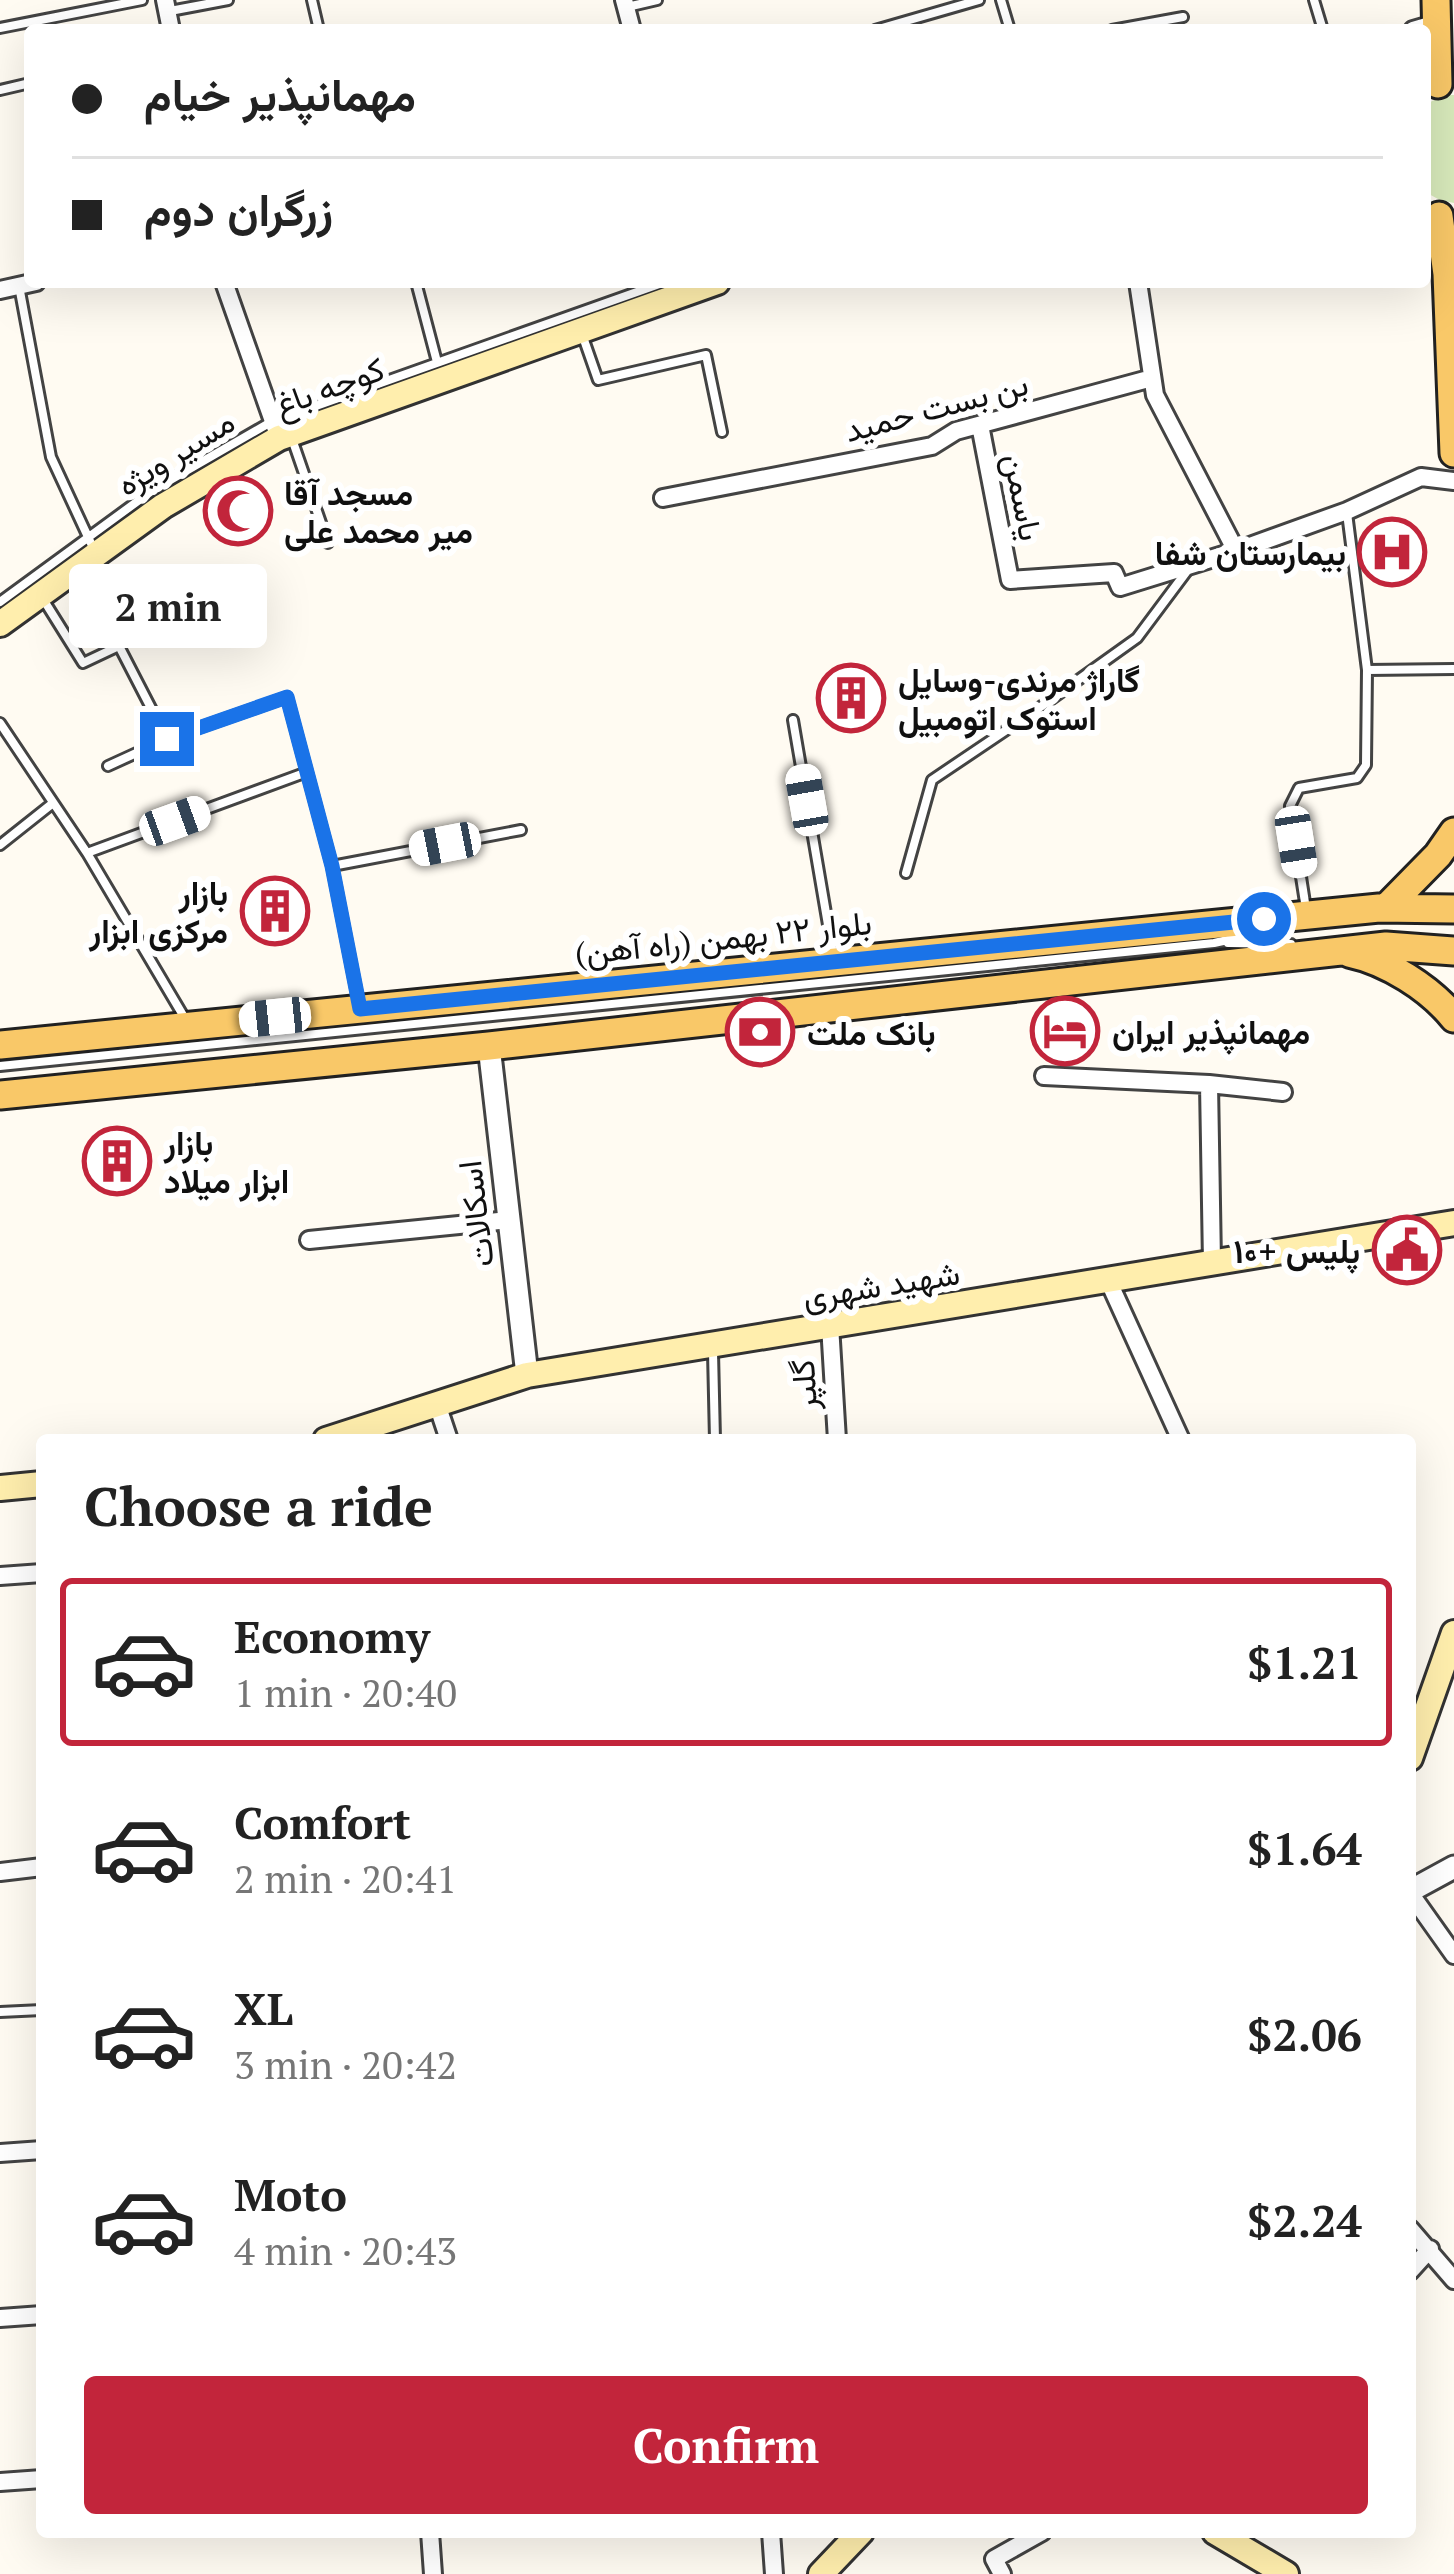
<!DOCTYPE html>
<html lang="en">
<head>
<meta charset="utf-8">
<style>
  body { margin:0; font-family:"PT Serif",Vazirmatn,serif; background:#f6f6f6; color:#222; height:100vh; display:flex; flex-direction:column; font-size:45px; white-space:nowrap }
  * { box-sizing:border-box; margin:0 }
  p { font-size:39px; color:#767676 }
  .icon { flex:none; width:66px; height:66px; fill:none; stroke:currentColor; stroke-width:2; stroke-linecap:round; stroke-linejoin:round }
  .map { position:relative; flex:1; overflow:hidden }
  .panel { position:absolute; left:36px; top:1434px; width:1380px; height:1104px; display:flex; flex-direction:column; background:#fff; border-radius:12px; box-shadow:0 12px 48px #0002 }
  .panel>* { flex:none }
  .top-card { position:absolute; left:24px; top:24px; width:1407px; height:264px; border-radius:12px; box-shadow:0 12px 48px #0002; display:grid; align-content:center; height:264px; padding:0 48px; background:#fff }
  .end { position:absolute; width:54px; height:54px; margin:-27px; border:15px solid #1a73e8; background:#fff; box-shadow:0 0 0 6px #fff }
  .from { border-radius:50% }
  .bubble { position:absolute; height:84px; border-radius:12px; background:#fff; box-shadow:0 12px 48px #0002; font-size:39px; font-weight:700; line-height:84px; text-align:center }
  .car { position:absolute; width:36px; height:72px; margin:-36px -18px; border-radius:15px; box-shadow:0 0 9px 3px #0007; background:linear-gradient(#fff 24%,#345 0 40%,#fff 0 76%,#345 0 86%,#fff 0) }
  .top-card b { display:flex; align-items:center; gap:42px; height:114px; font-size:45px }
  .top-card b+b { border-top:3px solid #e0e0e0 }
  .top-card i { width:30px; height:30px; background:#222 }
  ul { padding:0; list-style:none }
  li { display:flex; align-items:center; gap:36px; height:168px; margin:0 24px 18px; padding:0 24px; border:6px solid transparent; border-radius:12px }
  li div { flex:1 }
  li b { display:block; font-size:45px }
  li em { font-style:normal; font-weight:700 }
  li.on { border-color:#c2253b }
  li>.icon { width:108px; height:108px; stroke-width:1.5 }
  h2 { padding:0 48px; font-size:54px; line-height:144px }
  .primary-button { display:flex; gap:24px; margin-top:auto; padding:24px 48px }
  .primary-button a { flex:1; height:138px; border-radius:12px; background:#c2253b; color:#fff; font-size:48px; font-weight:700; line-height:138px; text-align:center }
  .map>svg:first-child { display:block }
</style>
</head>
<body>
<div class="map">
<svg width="1454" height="2574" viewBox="0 0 1454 2574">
  <rect width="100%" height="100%" fill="#fffbf2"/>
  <path fill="#d8eabb" d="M1449 95H1454V203L1440 200 1425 192V107L1432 101Z"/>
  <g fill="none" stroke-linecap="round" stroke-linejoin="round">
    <defs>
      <path id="service" d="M312 0 319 30
        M1001 0 1010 30
        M1314 0 1323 30
        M627 7 657 0
        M170 11 228 0
        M0 28 142 0
        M875 30 979 0
        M1112 30 1183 17
        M0 90 30 83
        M416 282 437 362
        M19 286 51 457 95 552
        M583 337 598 380 706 355 722 432
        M291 436 328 543
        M43 599 83 663 119 646 167 739
        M0 602 153 490 271 422 665 282
        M1367 670 1454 669
        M793 720 833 954
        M0 723 87 853 187 1022
        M108 766 167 739 287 697 332 866 359 1004
        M0 845 53 803
        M87 853 307 772
        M332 866 521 830
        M906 873 932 780 1039 708 1137 638 1187 571
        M1306 909 1290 806 1299 788 1357 778 1366 765 1367 670 1347 513
        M1228 943 1291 944
        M0 1066 1214 943 1269 931
        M713 1352 715 1440
        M0 2012 42 2010"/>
      <path id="minor" d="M165 0 171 30
        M624 0 632 30
        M1413 30 1437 23
        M224 282 279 438
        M1138 282 1155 395 1236 551
        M0 290 36 282
        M980 425 1010 580 1114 573 1120 587 1236 551 1347 511 1421 477 1454 481
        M663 498 932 446 956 431 1152 378
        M1044 1076 1209 1084 1283 1092
        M1209 1084 1212 1263
        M309 1240 509 1220
        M1108 1280 1181 1440
        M830 1325 837 1440
        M437 1404 449 1440
        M0 1576 42 1573
        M0 1872 42 1867
        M1410 1893 1454 1955
        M0 2153 42 2150
        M1410 2229 1454 2280
        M1410 2271 1430 2249
        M0 2318 42 2315
        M0 2482 42 2479
        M430 2532 433 2574
        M771 2532 774 2574
        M1002 2574 994 2559 1042 2532"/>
      <path id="tertiary" d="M489 1046 527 1375
        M1410 1891 1454 1867"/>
      <path id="secondary" d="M0 624 163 506 279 438 717 282
        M326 1440 527 1375 1454 1223
        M0 1488 42 1484
        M1410 1758 1454 1633
        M1215 2532 1286 2574
        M821 2574 861 2532"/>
      <path id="primary" d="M1436 0 1438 84
        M1439 216 1447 274 1454 453
        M1386 908 1438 855 1454 832
        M1349 953C1387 961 1430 988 1454 1018
        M0 1045 1379 908 1454 909
        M0 1095 489 1046 1386 946 1454 951"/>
    </defs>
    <use href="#service" stroke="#434343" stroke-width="14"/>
    <use href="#minor" stroke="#434343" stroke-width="22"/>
    <use href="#tertiary" stroke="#434343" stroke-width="27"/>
    <use href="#secondary" stroke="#323232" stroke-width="30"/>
    <use href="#primary" stroke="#212121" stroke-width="33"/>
    <use href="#service" stroke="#fff" stroke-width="8"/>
    <use href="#minor" stroke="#fff" stroke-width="16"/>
    <use href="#tertiary" stroke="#fff" stroke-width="21"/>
    <use href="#secondary" stroke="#ffeead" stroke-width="24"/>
    <use href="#primary" stroke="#f9c868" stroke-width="27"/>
  </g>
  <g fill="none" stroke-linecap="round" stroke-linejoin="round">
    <path stroke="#1a73e8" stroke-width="15" d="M167 739 287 697 332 866 360 1009 1264 919"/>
  </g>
  <defs>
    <symbol id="mosque-ring" viewBox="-11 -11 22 22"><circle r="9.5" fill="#fff" stroke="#c2253b" stroke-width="1.5"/><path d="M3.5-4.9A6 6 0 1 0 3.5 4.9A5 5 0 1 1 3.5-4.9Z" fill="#c2253b"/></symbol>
    <symbol id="hospital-ring" viewBox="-11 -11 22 22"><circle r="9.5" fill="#fff" stroke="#c2253b" stroke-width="1.5"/><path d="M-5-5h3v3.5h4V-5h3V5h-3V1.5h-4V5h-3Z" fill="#c2253b"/></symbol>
    <symbol id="building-ring" viewBox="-11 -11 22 22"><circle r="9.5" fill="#fff" stroke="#c2253b" stroke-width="1.5"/><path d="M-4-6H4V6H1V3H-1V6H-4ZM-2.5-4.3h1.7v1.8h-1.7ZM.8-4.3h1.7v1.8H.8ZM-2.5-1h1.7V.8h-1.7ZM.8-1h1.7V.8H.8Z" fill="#c2253b"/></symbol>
    <symbol id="hotel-ring" viewBox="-11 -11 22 22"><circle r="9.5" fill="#fff" stroke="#c2253b" stroke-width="1.5"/><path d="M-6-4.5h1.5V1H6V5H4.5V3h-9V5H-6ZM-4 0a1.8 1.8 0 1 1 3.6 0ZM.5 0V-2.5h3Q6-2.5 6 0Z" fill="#c2253b"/></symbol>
    <symbol id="bank-ring" viewBox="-11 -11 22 22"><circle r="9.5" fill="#fff" stroke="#c2253b" stroke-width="1.5"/><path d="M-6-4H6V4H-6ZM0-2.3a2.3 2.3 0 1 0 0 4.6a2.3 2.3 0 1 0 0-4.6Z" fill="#c2253b"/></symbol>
    <symbol id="civic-ring" viewBox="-11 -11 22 22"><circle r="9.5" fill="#fff" stroke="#c2253b" stroke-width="1.5"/><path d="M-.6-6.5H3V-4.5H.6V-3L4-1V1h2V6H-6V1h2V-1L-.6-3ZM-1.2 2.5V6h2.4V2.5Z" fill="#c2253b"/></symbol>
  </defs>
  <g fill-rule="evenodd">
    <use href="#mosque-ring" x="200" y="473" width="76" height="76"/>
    <use href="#hospital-ring" x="1354" y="514" width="76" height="76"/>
    <use href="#building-ring" x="813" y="660" width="76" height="76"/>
    <use href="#building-ring" x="237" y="873" width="76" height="76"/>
    <use href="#hotel-ring" x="1027" y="993" width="76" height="76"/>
    <use href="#bank-ring" x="722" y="994" width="76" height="76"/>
    <use href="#building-ring" x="79" y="1123" width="76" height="76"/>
    <use href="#civic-ring" x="1369" y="1212" width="76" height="76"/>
  </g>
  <g text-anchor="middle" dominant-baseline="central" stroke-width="12" stroke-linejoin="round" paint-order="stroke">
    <g font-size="33" fill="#101010" stroke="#fff">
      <text transform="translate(329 386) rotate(-20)">کوچه باغ</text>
      <text transform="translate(936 406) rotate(-15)">بن بست حمید</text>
      <text transform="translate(175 452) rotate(-32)">مسیر ویژه</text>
      <text transform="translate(1024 497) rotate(79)">یاسمن</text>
      <text transform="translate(723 937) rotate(-6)">بلوار ۲۲ بهمن (راه آهن)</text>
      <text transform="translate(475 1214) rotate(-97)">اسکالات</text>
      <text transform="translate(881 1284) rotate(-9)">شهید شهری</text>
      <text transform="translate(803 1385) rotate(-94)">گلپر</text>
    </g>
    <g font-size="33" font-weight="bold" fill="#101010" stroke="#fff" text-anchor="start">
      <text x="284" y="492">مسجد آقا<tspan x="284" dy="38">میر محمد علی</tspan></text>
      <text x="1346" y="552" text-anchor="end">بیمارستان شفا</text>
      <text x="898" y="679">گاراژ مرندی-وسایل<tspan x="898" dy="38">استوک اتومبیل</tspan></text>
      <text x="228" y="892" text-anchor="end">بازار<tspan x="228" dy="38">مرکزی ابزار</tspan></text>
      <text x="1112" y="1031">مهمانپذیر ایران</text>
      <text x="807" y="1032">بانک ملت</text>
      <text x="164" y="1142">بازار<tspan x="164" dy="38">ابزار میلاد</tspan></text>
      <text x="1360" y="1250" text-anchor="end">پلیس +۱۰</text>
    </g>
  </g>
</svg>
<i class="end from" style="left:1264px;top:919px"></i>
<i class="end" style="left:167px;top:739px"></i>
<div class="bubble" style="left:69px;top:564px;width:198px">2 min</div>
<i class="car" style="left:807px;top:800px;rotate:350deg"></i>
<i class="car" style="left:175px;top:821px;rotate:70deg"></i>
<i class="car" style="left:1296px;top:842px;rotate:171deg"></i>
<i class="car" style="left:445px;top:844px;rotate:259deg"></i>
<i class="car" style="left:275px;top:1017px;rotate:264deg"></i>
<div class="top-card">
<b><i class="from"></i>مهمانپذیر خیام</b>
<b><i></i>زرگران دوم</b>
</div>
<section class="panel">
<h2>Choose a ride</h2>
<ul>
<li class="on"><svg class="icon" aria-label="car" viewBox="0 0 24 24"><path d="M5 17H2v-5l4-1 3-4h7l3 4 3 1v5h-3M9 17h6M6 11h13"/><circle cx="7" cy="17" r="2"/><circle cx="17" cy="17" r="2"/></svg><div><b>Economy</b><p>1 min · 20:40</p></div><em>$1.21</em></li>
<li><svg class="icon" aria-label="car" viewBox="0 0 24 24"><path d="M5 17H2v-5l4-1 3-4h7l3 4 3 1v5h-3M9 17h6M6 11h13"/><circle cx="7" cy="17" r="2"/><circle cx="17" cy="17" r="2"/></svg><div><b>Comfort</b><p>2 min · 20:41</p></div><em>$1.64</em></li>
<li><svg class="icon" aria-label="car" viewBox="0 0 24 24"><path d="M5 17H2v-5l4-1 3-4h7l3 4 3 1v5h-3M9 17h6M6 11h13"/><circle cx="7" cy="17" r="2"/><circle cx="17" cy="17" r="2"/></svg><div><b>XL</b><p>3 min · 20:42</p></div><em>$2.06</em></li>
<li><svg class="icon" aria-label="car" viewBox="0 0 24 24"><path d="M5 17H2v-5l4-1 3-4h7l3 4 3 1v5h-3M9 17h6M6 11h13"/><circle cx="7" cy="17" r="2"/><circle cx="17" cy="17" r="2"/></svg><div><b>Moto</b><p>4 min · 20:43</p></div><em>$2.24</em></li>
</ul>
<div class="primary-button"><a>Confirm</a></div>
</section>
</div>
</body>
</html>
